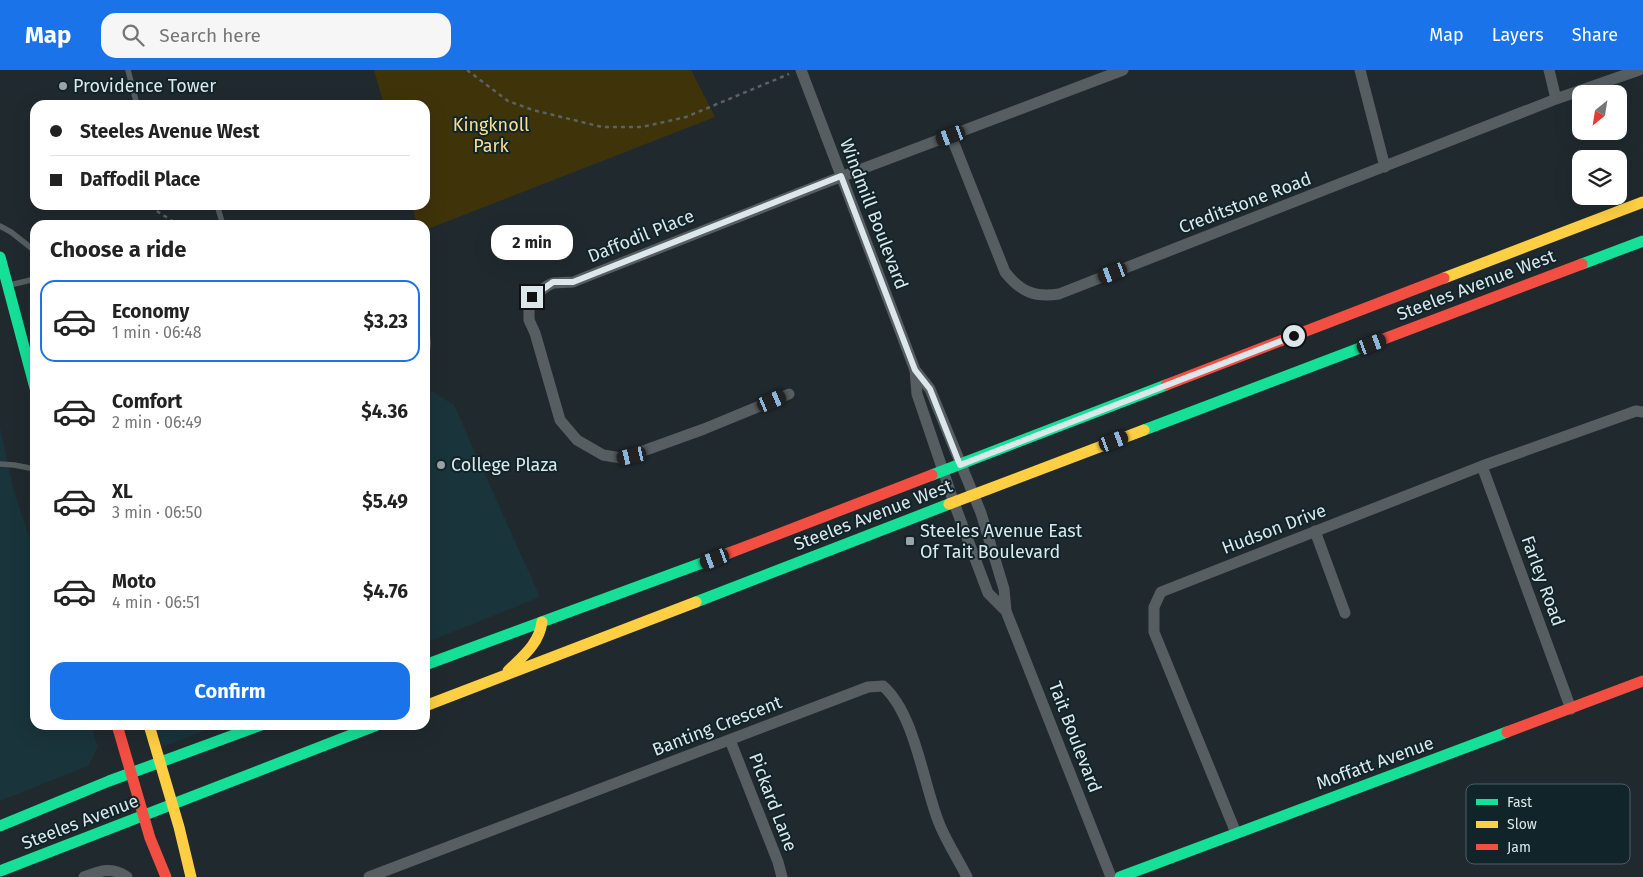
<!DOCTYPE html>
<html lang="en">
<head>
<meta charset="utf-8">
<style>
  body { margin:0; font-family:"Fira Sans",sans-serif; background:#f6f6f6; color:#222; height:100vh; display:flex; flex-direction:column; font-size:19px; white-space:nowrap }
  * { box-sizing:border-box; margin:0 }
  p { font-size:16px; color:#767676 }
  .icon { flex:none; width:28px; height:28px; fill:none; stroke:currentColor; stroke-width:2; stroke-linecap:round; stroke-linejoin:round }
  .map { position:relative; flex:1; overflow:hidden }
  .details { position:absolute; left:30px; top:150px; width:400px; height:510px; display:flex; flex-direction:column; background:#fff; border-radius:15px; box-shadow:0 5px 20px #0002 }
  .details>* { flex:none }
  .top-card { position:absolute; left:30px; top:30px; width:400px; height:110px; border-radius:15px; box-shadow:0 5px 20px #0002; display:grid; align-content:center; height:110px; padding:0 20px; background:#fff }
  .needle { width:32px; rotate:210deg }
  .buttons { position:absolute; left:1572px; top:15px; display:grid; gap:10px }
  .buttons a { display:grid; place-items:center; width:55px; height:55px; border-radius:10px; background:#fff; box-shadow:0 5px 20px #0002; font-size:25px }
  .end { position:absolute; width:22px; height:22px; margin:-11px; border:6px solid #dbe7ea; background:#111; box-shadow:0 0 0 2px #111 }
  .from { border-radius:50% }
  .bubble { position:absolute; height:35px; border-radius:15px; background:#fff; box-shadow:0 5px 20px #0002; font-size:16px; font-weight:700; line-height:35px; text-align:center }
  .car { position:absolute; width:15px; height:30px; margin:-15px -8px; border-radius:6px; box-shadow:0 0 4px 1px #0007; background:linear-gradient(#222 24%,#8ab4d8 0 40%,#222 0 76%,#8ab4d8 0 86%,#222 0) }
  .top-card b { display:flex; align-items:center; gap:18px; height:48px; font-size:19px }
  .top-card b+b { border-top:1px solid #e0e0e0 }
  .top-card i { width:12px; height:12px; background:#222 }
  ul { padding:0; list-style:none }
  li { display:flex; align-items:center; gap:15px; height:82px; margin:0 10px 8px; padding:0 10px; border:2px solid transparent; border-radius:15px }
  li div { flex:1 }
  li b { display:block; font-size:19px }
  li em { font-style:normal; font-weight:700 }
  li.selected { border-color:#1a73e8 }
  li>.icon { width:45px; height:45px; stroke-width:1.5 }
  h2 { padding:0 20px; font-size:22px; line-height:60px }
  .cta { display:flex; gap:10px; margin-top:auto; padding:10px 20px }
  .cta a { flex:1; height:58px; border-radius:15px; background:#1a73e8; color:#fff; font-size:20px; font-weight:700; line-height:58px; text-align:center }
  header { display:flex; align-items:center; gap:30px; box-sizing:border-box; height:70px; padding:0 25px; background:#1a73e8; color:#fff }
  header strong { font-size:24px }
  nav { display:flex; gap:28px; margin-inline-start:auto; font-size:18px }
  .search { width:350px; height:45px; background:#f6f6f6; display:flex; align-items:center; gap:12px; box-sizing:border-box; padding:0 18px; border-radius:15px; color:#767676; font-size:19px }
  .map>svg:first-child { display:block }
</style>
</head>
<body>
<header>
<strong>Map</strong>
<div class="search"><svg class="icon" aria-label="search" viewBox="0 0 24 24"><circle cx="10" cy="10" r="6"/><path d="M15 15l6 6"/></svg>Search here</div>
<nav><a>Map</a><a>Layers</a><a>Share</a></nav>
</header>
<div class="map">
<svg width="1643" height="807" viewBox="0 0 1643 807">
  <rect width="100%" height="100%" fill="#202a2e"/>
  <path fill="#19343b" d="M432 321 454 335 540 527 425 573V323Z
    M0 357 13 418 35 485V655H91L98 677 88 696 0 731Z
    M156 655H219L162 677Z"/>
  <path fill="#3f3309" d="M374 0H691L715 47 425 160V155H417L412 135H425V35H384Z"/>
  <g fill="none" stroke-linecap="round" stroke-linejoin="round">
    <path stroke="#5b6265" stroke-width="2.5" stroke-dasharray="4 4" stroke-linecap="butt" d="M467 0 508 31 533 40 602 57H642L686 47 789 4
      M152 135 155 140 174 152
      M177 660 178 655"/>
    <path stroke="#565e61" stroke-width="5.5" d="M128 0 137 35
      M217 135 223 155
      M0 156 11 162 35 181
      M10 215 35 209
      M425 255C429 267 429 279 425 291
      M0 394 14 395 35 399"/>
    <path stroke="#565e61" stroke-width="11" d="M801 0 915 300 917 324 954 433 988 523 1006 541
      M1360 0 1385 97
      M1549 0 1556 29
      M951 66 1005 202C1020 221 1034 228 1059 224L1556 29 1639 0
      M915 300 930 319 981 443 1004 519 1006 541 1111 807
      M789 324 704 359 632 385 621 388 603 385 577 370 560 350 535 263 529 250V237L532 227 547 216 553 213 573 212 822 114 1123 0
      M1482 396 1571 639
      M1315 461 1345 543
      M730 670 778 792 782 807
      M1236 763 1154 562V537L1161 522 1482 396 1636 341 1643 342
      M84 807C100 801 112 796 127 807
      M369 807 868 617 883 616C915 644 923 713 939 753 946 771 958 789 967 807"/>
    <path stroke="#16e098" stroke-width="11" d="M0 187 35 318
      M1582 194 1643 171
      M1144 360 1381 270
      M932 405 1166 315
      M696 532 949 434
      M425 595 729 483
      M0 756 109 711 261 655
      M0 801 377 655
      M1120 807 1507 662"/>
    <path stroke="#ffcf43" stroke-width="11" d="M1444 208 1643 132
      M949 434 1144 360
      M508 601C523 586 539 574 542 552
      M425 636 696 532
      M149 655 179 757 191 807"/>
    <path stroke="#f24e42" stroke-width="11" d="M1381 270 1582 194
      M1166 315 1444 208
      M729 483 932 405
      M117 655 150 768 166 807
      M1507 662 1643 611"/>
  </g>
  <g fill="none" stroke-linecap="round" stroke-linejoin="round">
    <path stroke="#dbe7ea" stroke-width="6" d="M532 227 553 212H573L841 106 915 300 930 319 960 395 1294 266"/>
  </g>
  <g fill="#9aa5a8" stroke="#11242a" stroke-width="2">
    <circle cx="63" cy="16" r="5"/>
    <circle cx="441" cy="395" r="5"/>
    <rect x="905" y="466" width="10" height="10" rx="2.5"/>
  </g>
  <g text-anchor="middle" dominant-baseline="central" stroke-width="4" stroke-linejoin="round" paint-order="stroke">
    <g font-size="18" fill="#dbe7ea" stroke="#11242a" text-anchor="start">
      <text x="73" y="16">Providence Tower</text>
      <text x="451" y="395">College Plaza</text>
      <text x="920" y="461">Steeles Avenue East<tspan x="920" dy="21">Of Tait Boulevard</tspan></text>
    </g>
    <g font-size="18" fill="#fadd92" stroke="#11242a">
      <text x="491" y="55">Kingknoll<tspan x="491" dy="21">Park</tspan></text>
    </g>
    <g font-size="18" fill="#dbe7ea" stroke="#11242a">
      <text transform="translate(1245 133) rotate(-21)">Creditstone Road</text>
      <text transform="translate(874 144) rotate(69)">Windmill Boulevard</text>
      <text transform="translate(641 166) rotate(-22)">Daffodil Place</text>
      <text transform="translate(1476 215) rotate(-21)">Steeles Avenue West</text>
      <text transform="translate(873 445) rotate(-21)">Steeles Avenue West</text>
      <text transform="translate(1274 459) rotate(-21)">Hudson Drive</text>
      <text transform="translate(1543 511) rotate(70)">Farley Road</text>
      <text transform="translate(717 656) rotate(-21)">Banting Crescent</text>
      <text transform="translate(1075 667) rotate(69)">Tait Boulevard</text>
      <text transform="translate(1375 693) rotate(-20)">Moffatt Avenue</text>
      <text transform="translate(773 732) rotate(69)">Pickard Lane</text>
      <text transform="translate(80 752) rotate(-21)">Steeles Avenue</text>
    </g>
  </g>
  <rect x="1466" y="714" width="164" height="80" rx="8" fill="#11242a" stroke="#4e5e64" stroke-width="1"/>
  <rect x="1476" y="729" width="22" height="6" fill="#16e098"/>
  <rect x="1476" y="751" width="22" height="7" fill="#ffcf43"/>
  <rect x="1476" y="774" width="22" height="6" fill="#f24e42"/>
  <g font-size="14" fill="#dbe7ea">
    <text x="1507" y="737">Fast</text>
    <text x="1507" y="759">Slow</text>
    <text x="1507" y="782">Jam</text>
  </g>
</svg>
<div class="buttons">
<a><svg class="needle" viewBox="-14 -14 28 28"><path d="M0-13l5 13h-10z" fill="#e53935"/><path d="M0 13l5-13h-10z" fill="#767676"/></svg></a>
<a><svg class="icon" aria-label="layers" viewBox="0 0 24 24"><path d="M12 4l9 5-9 5-9-5zM3 14l9 5 9-5"/></svg></a>
</div>
<i class="end from" style="left:1294px;top:266px"></i>
<i class="end" style="left:532px;top:227px"></i>
<div class="bubble" style="left:491px;top:155px;width:82px">2 min</div>
<i class="car" style="left:951px;top:66px;rotate:250deg"></i>
<i class="car" style="left:1113px;top:203px;rotate:249deg"></i>
<i class="car" style="left:1372px;top:274px;rotate:69deg"></i>
<i class="car" style="left:772px;top:331px;rotate:67deg"></i>
<i class="car" style="left:1114px;top:371px;rotate:69deg"></i>
<i class="car" style="left:632px;top:386px;rotate:257deg"></i>
<i class="car" style="left:715px;top:489px;rotate:249deg"></i>
<div class="top-card">
<b><i class="from"></i>Steeles Avenue West</b>
<b><i></i>Daffodil Place</b>
</div>
<section class="details">
<h2>Choose a ride</h2>
<ul>
<li class="selected"><svg class="icon" aria-label="car" viewBox="0 0 24 24"><path d="M5 17H2v-5l4-1 3-4h7l3 4 3 1v5h-3M9 17h6M6 11h13"/><circle cx="7" cy="17" r="2"/><circle cx="17" cy="17" r="2"/></svg><div><b>Economy</b><p>1 min · 06:48</p></div><em>$3.23</em></li>
<li><svg class="icon" aria-label="car" viewBox="0 0 24 24"><path d="M5 17H2v-5l4-1 3-4h7l3 4 3 1v5h-3M9 17h6M6 11h13"/><circle cx="7" cy="17" r="2"/><circle cx="17" cy="17" r="2"/></svg><div><b>Comfort</b><p>2 min · 06:49</p></div><em>$4.36</em></li>
<li><svg class="icon" aria-label="car" viewBox="0 0 24 24"><path d="M5 17H2v-5l4-1 3-4h7l3 4 3 1v5h-3M9 17h6M6 11h13"/><circle cx="7" cy="17" r="2"/><circle cx="17" cy="17" r="2"/></svg><div><b>XL</b><p>3 min · 06:50</p></div><em>$5.49</em></li>
<li><svg class="icon" aria-label="car" viewBox="0 0 24 24"><path d="M5 17H2v-5l4-1 3-4h7l3 4 3 1v5h-3M9 17h6M6 11h13"/><circle cx="7" cy="17" r="2"/><circle cx="17" cy="17" r="2"/></svg><div><b>Moto</b><p>4 min · 06:51</p></div><em>$4.76</em></li>
</ul>
<div class="cta"><a>Confirm</a></div>
</section>
</div>
</body>
</html>
